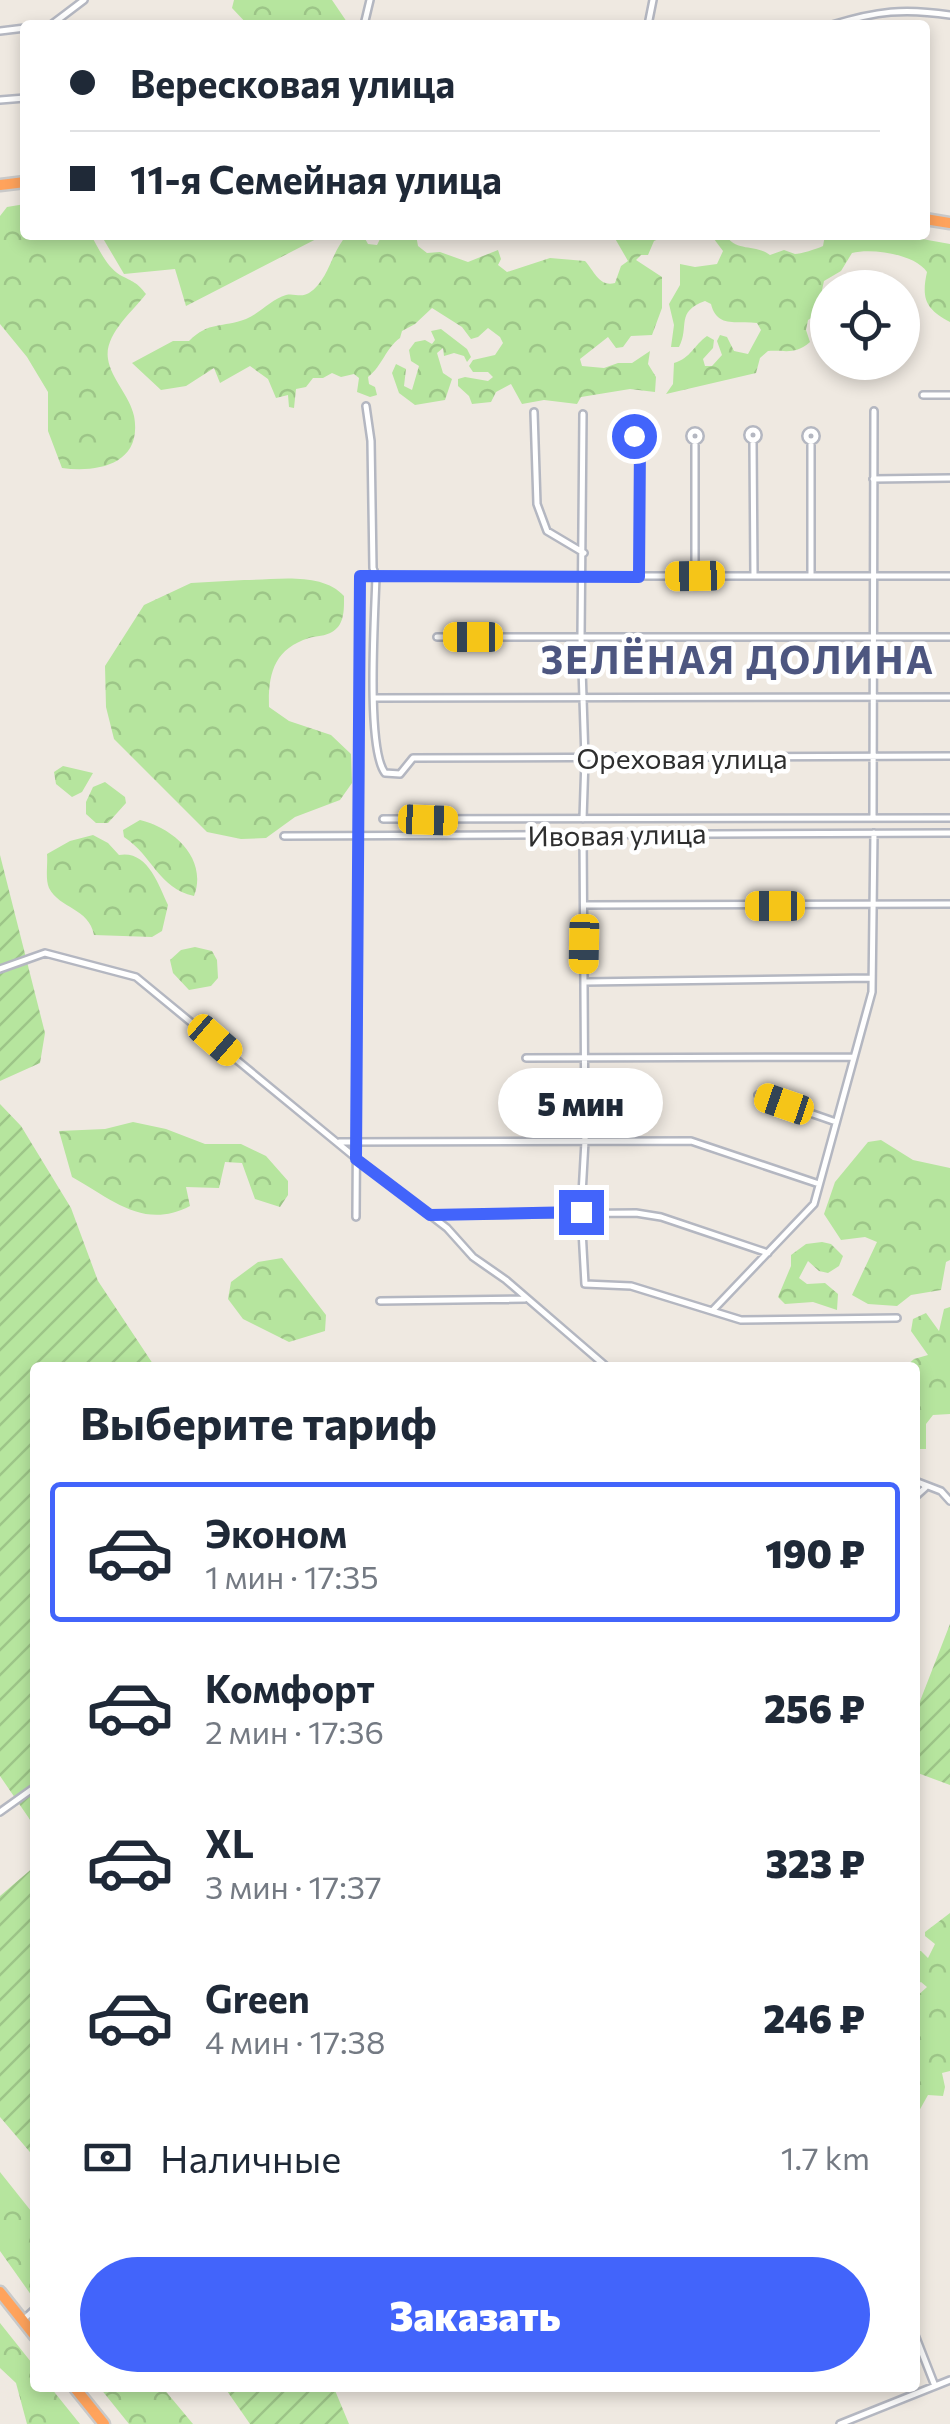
<!DOCTYPE html>
<html lang="ru">
<head>
<meta charset="utf-8">
<style>
  body { margin:0; font-family:Commissioner,sans-serif; background:#f6f6f7; color:#1f2937; height:100vh; display:flex; flex-direction:column; font-size:38px; white-space:nowrap }
  * { box-sizing:border-box; margin:0 }
  p { font-size:32px; color:#747a83 }
  .icon { flex:none; width:55px; height:55px; fill:none; stroke:currentColor; stroke-width:2; stroke-linecap:round; stroke-linejoin:round }
  .map { position:relative; flex:1; overflow:hidden }
  .side { position:absolute; left:30px; top:1362px; width:890px; height:1030px; display:flex; flex-direction:column; background:#fff; border-radius:10px; box-shadow:0 5px 15px #0003 }
  .side>* { flex:none }
  .hud { position:absolute; left:20px; top:20px; width:910px; height:220px; border-radius:10px; box-shadow:0 5px 15px #0003; display:grid; align-content:center; height:220px; padding:0 50px; background:#fff }
  .tools { position:absolute; left:810px; top:270px; display:grid; gap:20px }
  .tools a { display:grid; place-items:center; width:110px; height:110px; border-radius:50%; background:#fff; box-shadow:0 5px 15px #0003; font-size:50px }
  .end { position:absolute; width:45px; height:45px; margin:-22px; border:12px solid #4264fb; background:#fff; box-shadow:0 0 0 5px #fff }
  .from { border-radius:50% }
  .bubble { position:absolute; height:70px; border-radius:35px; background:#fff; box-shadow:0 5px 15px #0003; font-size:32px; font-weight:800; line-height:70px; text-align:center }
  .car { position:absolute; width:30px; height:60px; margin:-30px -15px; border-radius:12px; box-shadow:0 0 8px 2px #0007; background:linear-gradient(#f5c518 24%,#345 0 40%,#f5c518 0 76%,#345 0 86%,#f5c518 0) }
  .hud b { display:flex; align-items:center; gap:35px; height:95px; font-size:38px }
  .hud b+b { border-top:2px solid #e0e1e3 }
  .hud i { width:25px; height:25px; background:#1f2937 }
  ul { padding:0; list-style:none }
  li { display:flex; align-items:center; gap:30px; height:140px; margin:0 20px 15px; padding:0 30px; border:5px solid transparent; border-radius:10px }
  li div { flex:1 }
  li b { display:block; font-size:38px }
  li em { font-style:normal; font-weight:800 }
  li.on { border-color:#4264fb }
  li>.icon { width:90px; height:90px; stroke-width:1.5 }
  h2 { padding:0 50px; font-size:45px; line-height:120px }
  .pay { display:flex; align-items:center; gap:25px; height:110px; padding:0 50px; font-size:38px }
  .pay p { margin-inline-start:auto }
  .primary-button { display:flex; gap:20px; margin-top:auto; padding:20px 50px }
  .primary-button a { flex:1; height:115px; border-radius:60px; background:#4264fb; color:#fff; font-size:40px; font-weight:800; line-height:115px; text-align:center }
  .map>svg:first-child { display:block }
</style>
</head>
<body>
<div class="map">
<svg width="950" height="2424" viewBox="0 0 950 2424">
  <defs>
    <pattern id="forest-crowns" width="20" height="18" patternUnits="userSpaceOnUse" patternTransform="scale(2.5)"><rect width="20" height="18" fill="#b6e59e"/><path d="M2 6a3 3 0 1 1 6 0M12 15a3 3 0 1 1 6 0" fill="none" stroke="#9dc588"/></pattern>
    <pattern id="garden-furrows" width="10" height="10" patternUnits="userSpaceOnUse" patternTransform="scale(2.5)"><rect width="10" height="10" fill="#b6e59e"/><path d="M-1 1l2-2M0 10L10 0M9 11l2-2" fill="none" stroke="#9dc588"/></pattern>
  </defs>
  <rect width="100%" height="100%" fill="#efe9e1"/>
  <path fill="url(#forest-crowns)" d="M234 0H332L349 25H248L232 8Z
    M25 204V235H91C99 249 106 266 120 275 133 282 137 282 146 294 132 312 104 335 108 359 111 379 130 396 134 416 143 464 98 473 62 468L48 431V392L27 357 0 324V216L7 207Z
    M101 235H324L186 306 175 269 124 274Z
    M347 235H363L368 244 377 245 382 235H416L418 246 427 253 440 252 468 262 498 250 501 259 498 265 507 272 550 258 585 261C595 272 599 287 615 283L621 266 628 261 613 235H668L654 241 648 255H641L636 260 662 277V308L652 335 631 336 623 347 616 348 608 337 580 359 582 366 604 368 618 363H632L650 351 648 364 656 377 655 392 630 389 581 397 577 404 544 400 522 404 511 384 496 392 491 402 472 404 469 396 458 386V379L465 377 488 381 493 377 488 372H473L469 366 473 360 495 355 503 343 500 337 488 328 478 337 471 339 462 327 432 308 415 324 402 331 400 338C385 349 383 365 368 377L369 384 375 387 377 395 370 397 357 392 359 378 354 374 341 377 332 373 323 378H313L306 387 296 389 294 408 289 407 288 395 276 398 268 379 250 366 220 383 214 368 186 386 161 390 132 363 173 341H189C209 321 222 328 246 319 260 313 272 299 286 295 294 293 301 298 309 293 329 280 331 252 347 235Z
    M711 235H726C735 252 756 244 770 255L784 250 795 254C800 254 817 249 823 246L825 235H900L950 244V322C926 309 921 299 927 272 915 254 872 248 852 253L841 271 824 281 822 290 827 299 825 309 808 320 806 330 810 342C795 355 787 350 768 351L760 358 756 373 666 394 673 384 674 363C691 358 694 345 707 336L714 340 713 348 703 359 705 366H712L722 355 717 341 720 335 727 337 734 351 748 354 761 330 757 323C738 320 717 329 711 304L705 301C675 312 690 326 679 347H671L674 325 669 304 680 285V264L695 267 717 264 723 251Z
    M441 329 467 349 471 357 467 362 464 356 454 353 444 356 443 348 437 353 443 373 452 379 445 400 415 405 399 393 392 373 396 364 406 369 404 386 412 390 419 366 411 361 409 350 415 342 425 340 432 344 435 340 431 331Z
    M244 580C274 580 322 571 344 596 344 608 345 625 332 632 326 636 316 636 309 638 274 649 268 674 269 707L289 721 331 735 351 754 352 783 340 800 295 817 266 838 241 839 207 832 114 739 106 707 105 666 144 605 191 583Z
    M63 766 93 773 82 792 72 797 56 784 54 772Z
    M105 782 125 797 126 803 108 823H96L86 814V802L93 787Z
    M140 820C174 828 208 859 194 896 158 888 153 856 124 837L123 830Z
    M93 835 108 843 119 855C147 850 158 883 168 905L162 931 152 937 94 935C89 908 60 909 49 888 45 879 48 864 47 854L70 841Z
    M195 947 212 951 217 960 218 978 211 986 189 990 173 973 170 960 181 950Z
    M133 1122 166 1129 205 1144H241L266 1156 288 1181V1195L280 1207 255 1199 242 1163 225 1162 219 1188 186 1187 190 1206C144 1230 113 1200 72 1177L59 1131 105 1129Z
    M881 1140 913 1160 950 1168V1260L946 1262 941 1290 911 1295 897 1306 868 1304 852 1295 877 1242 865 1237 841 1240 824 1214 835 1182 868 1142Z
    M822 1242 831 1244 843 1256 839 1266 828 1273 819 1271 808 1261 799 1278 807 1284 825 1283 838 1294 837 1310 813 1302 785 1304 778 1297 791 1266V1255L806 1244Z
    M282 1258 326 1315 325 1331 289 1342 243 1319 228 1299 231 1282 258 1262Z
    M950 1307V1414L933 1415 926 1424V1449H915V1368L905 1367 914 1359 928 1355 911 1331 913 1319 926 1313 939 1331 944 1309Z
    M950 1913V2071L942 2073 945 2087 943 2096 928 2095 919 2111H915V1998L927 1987 921 1982 915 1985V1951H921L928 1958 935 1944 925 1936V1932Z
    M0 2172 35 2216 34 2299 0 2251Z
    M0 2323 35 2367V2388H51L80 2424H27L16 2383 0 2368Z
    M100 2388H163L193 2424H129Z"/>
  <path fill="url(#garden-furrows)" d="M0 855 45 1033 40 1063 0 1081Z
    M0 1104 21 1126 71 1208 98 1281 155 1367 35 1368V1827L0 1776Z
    M950 1624V1785L915 1772V1714Z
    M35 1866V2158L0 2117V1896Z
    M225 2388H334L349 2424H250Z"/>
  <g fill="none" stroke-linecap="round" stroke-linejoin="round">
    <defs>
      <path id="street" d="M51 25 84 0
        M364 25 370 0
        M648 25 653 0
        M832 25C877 11 904 8 950 15
        M0 31 25 28
        M0 100 25 98
        M923 395H950
        M366 406 371 441 373 568 376 576C375 613 366 748 385 773L400 774 413 758 950 756
        M534 412 537 504 547 531 584 553
        M748 435a5 5 0 1 1 10 0a5 5 0 1 1-10 0Z
        M634.5 436a5.5 5.5 0 1 1 11 0a5.5 5.5 0 1 1-11 0Z
        M806 436a5 5 0 1 1 10 0a5 5 0 1 1-10 0Z
        M690 436a5 5 0 1 1 10 0a5 5 0 1 1-10 0Z
        M753 441 754 576
        M811 441V576
        M873 479 950 478
        M695 576V441
        M639 577 640 442
        M437 637H950
        M374 698 950 697
        M873 818 874 411
        M383 819 950 818
        M583 819 585 759 581 638 583 414
        M583 833 585 1141 581 1212 585 1284 631 1286 741 1320 897 1318
        M284 836 950 833
        M584 905 950 904
        M0 969 45 953 136 977 357 1159 447 1228 473 1257 506 1280 608 1368
        M585 982 872 978
        M526 1058 854 1057
        M758 1095 836 1122
        M339 1142 691 1141 819 1184
        M432 1215 636 1213 661 1217 768 1253
        M356 1217 360 576H950
        M380 1301 525 1299
        M713 1310 814 1204 872 992 874 833
        M915 1481 941 1491 950 1501
        M915 1497 925 1488 924 1485
        M0 1812 35 1787
        M23 2320 35 2309
        M915 2335 935 2386
        M840 2424 950 2380"/>
      <path id="highway" d="M0 185 25 182
        M925 219 950 223
        M0 2292 35 2336
        M75 2388 104 2424"/>
    </defs>
    <use href="#street" stroke="#b4b7c1" stroke-width="10"/>
    <use href="#highway" stroke="#c9c9c9" stroke-width="15"/>
    <use href="#street" stroke="#fff" stroke-width="5"/>
    <use href="#highway" stroke="#ffa35c" stroke-width="10"/>
  </g>
  <g fill="none" stroke-linecap="round" stroke-linejoin="round">
    <path stroke="#4264fb" stroke-width="12" d="M581 1212 430 1215 356 1159 360 576 639 577 640 442 634 436"/>
  </g>
  <g text-anchor="middle" dominant-baseline="central" stroke-width="9" stroke-linejoin="round" paint-order="stroke">
    <g font-size="28" fill="#2e2e2e" stroke="#fff">
      <text x="682" y="758">Ореховая улица</text>
      <text transform="translate(617 834) rotate(-1)">Ивовая улица</text>
    </g>
    <g font-size="38" font-weight="bold" letter-spacing="2.5" fill="#4d5680" stroke="#fff">
      <text x="738" y="658">ЗЕЛЁНАЯ ДОЛИНА</text>
    </g>
  </g>
</svg>
<div class="tools">
<a><svg class="icon" aria-label="locate" viewBox="0 0 24 24"><circle cx="12" cy="12" r="6"/><path d="M12 2v4M12 18v4M2 12h4M18 12h4"/></svg></a>
</div>
<i class="end from" style="left:634px;top:436px"></i>
<i class="end" style="left:581px;top:1212px"></i>
<div class="bubble" style="left:498px;top:1068px;width:165px">5 мин</div>
<i class="car" style="left:695px;top:576px;rotate:269deg"></i>
<i class="car" style="left:473px;top:637px;rotate:270deg"></i>
<i class="car" style="left:428px;top:820px;rotate:92deg"></i>
<i class="car" style="left:775px;top:906px;rotate:270deg"></i>
<i class="car" style="left:584px;top:944px;rotate:181deg"></i>
<i class="car" style="left:215px;top:1040px;rotate:131deg"></i>
<i class="car" style="left:784px;top:1104px;rotate:289deg"></i>
<div class="hud">
<b><i class="from"></i>Вересковая улица</b>
<b><i></i>11-я Семейная улица</b>
</div>
<section class="side">
<h2>Выберите тариф</h2>
<ul>
<li class="on"><svg class="icon" aria-label="car" viewBox="0 0 24 24"><path d="M5 17H2v-5l4-1 3-4h7l3 4 3 1v5h-3M9 17h6M6 11h13"/><circle cx="7" cy="17" r="2"/><circle cx="17" cy="17" r="2"/></svg><div><b>Эконом</b><p>1 мин · 17:35</p></div><em>190 ₽</em></li>
<li><svg class="icon" aria-label="car" viewBox="0 0 24 24"><path d="M5 17H2v-5l4-1 3-4h7l3 4 3 1v5h-3M9 17h6M6 11h13"/><circle cx="7" cy="17" r="2"/><circle cx="17" cy="17" r="2"/></svg><div><b>Комфорт</b><p>2 мин · 17:36</p></div><em>256 ₽</em></li>
<li><svg class="icon" aria-label="car" viewBox="0 0 24 24"><path d="M5 17H2v-5l4-1 3-4h7l3 4 3 1v5h-3M9 17h6M6 11h13"/><circle cx="7" cy="17" r="2"/><circle cx="17" cy="17" r="2"/></svg><div><b>XL</b><p>3 мин · 17:37</p></div><em>323 ₽</em></li>
<li><svg class="icon" aria-label="car" viewBox="0 0 24 24"><path d="M5 17H2v-5l4-1 3-4h7l3 4 3 1v5h-3M9 17h6M6 11h13"/><circle cx="7" cy="17" r="2"/><circle cx="17" cy="17" r="2"/></svg><div><b>Green</b><p>4 мин · 17:38</p></div><em>246 ₽</em></li>
</ul>
<div class="pay"><svg class="icon" aria-label="cash" viewBox="0 0 24 24"><path d="M3 7h18v10H3z"/><circle cx="12" cy="12" r="2"/></svg>Наличные<p>1.7 km</p></div>
<div class="primary-button"><a>Заказать</a></div>
</section>
</div>
</body>
</html>
